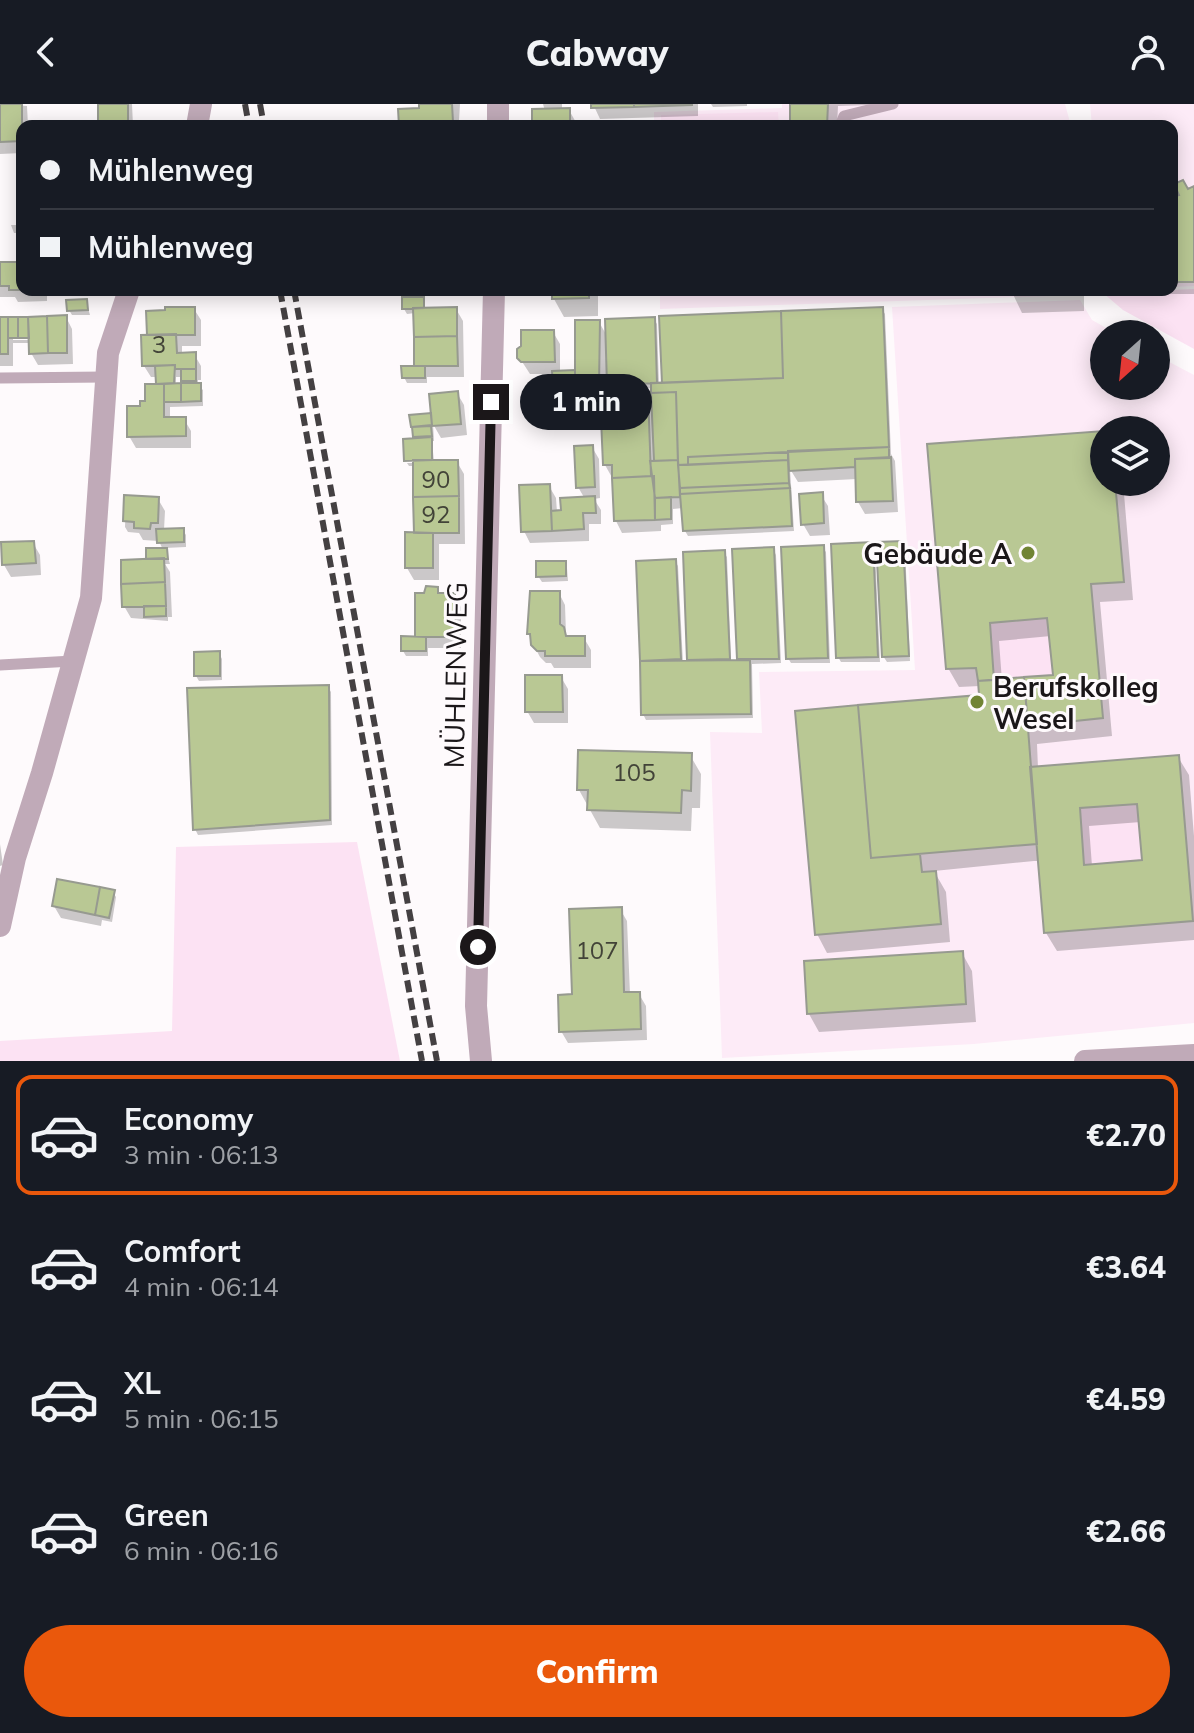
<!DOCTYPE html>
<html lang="en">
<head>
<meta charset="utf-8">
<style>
  body { margin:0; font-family:Mulish,sans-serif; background:#20242c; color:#f1f3f6; height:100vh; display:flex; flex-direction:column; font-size:30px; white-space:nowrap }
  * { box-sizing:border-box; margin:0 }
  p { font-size:26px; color:#9ea1a6 }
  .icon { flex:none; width:44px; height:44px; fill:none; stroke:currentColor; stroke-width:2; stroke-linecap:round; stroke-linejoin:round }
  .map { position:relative; height:957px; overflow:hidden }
  .details { display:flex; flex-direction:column; background:#171b24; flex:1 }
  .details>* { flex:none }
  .banner { position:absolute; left:16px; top:16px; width:1162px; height:176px; border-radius:16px; box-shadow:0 4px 20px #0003; display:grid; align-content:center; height:176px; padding:0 24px; background:#171b24 }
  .needle { width:52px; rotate:207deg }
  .fabs { position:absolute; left:1090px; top:216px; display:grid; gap:16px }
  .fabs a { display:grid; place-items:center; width:80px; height:80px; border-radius:50%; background:#171b24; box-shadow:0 4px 20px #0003; font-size:40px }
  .end { position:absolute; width:36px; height:36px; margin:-18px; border:10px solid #1b1719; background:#fff; box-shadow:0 0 0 4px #fff }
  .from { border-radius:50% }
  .bubble { position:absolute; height:56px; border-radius:28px; background:#171b24; box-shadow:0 4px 20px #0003; font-size:26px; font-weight:800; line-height:56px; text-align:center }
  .banner b { display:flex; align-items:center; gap:28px; height:76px; font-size:30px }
  .banner b+b { border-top:2px solid #363941 }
  .banner i { width:20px; height:20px; background:#f1f3f6 }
  ul { padding:14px 0 0; list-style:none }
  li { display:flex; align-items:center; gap:24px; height:120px; margin:0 16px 12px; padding:0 8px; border:4px solid transparent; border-radius:16px }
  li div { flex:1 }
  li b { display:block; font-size:30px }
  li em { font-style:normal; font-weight:800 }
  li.on { border-color:#ea580c }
  li>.icon { width:72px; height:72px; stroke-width:1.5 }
  .primary-button { display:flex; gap:16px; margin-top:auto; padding:16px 24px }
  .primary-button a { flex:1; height:92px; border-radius:48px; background:#ea580c; color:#fff; font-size:32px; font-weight:800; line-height:92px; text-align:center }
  header { display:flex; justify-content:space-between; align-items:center; height:104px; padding:0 24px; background:#171b24; font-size:36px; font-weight:800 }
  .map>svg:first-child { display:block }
</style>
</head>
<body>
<header><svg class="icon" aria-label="back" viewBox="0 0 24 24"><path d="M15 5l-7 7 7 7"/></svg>Cabway<svg class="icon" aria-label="person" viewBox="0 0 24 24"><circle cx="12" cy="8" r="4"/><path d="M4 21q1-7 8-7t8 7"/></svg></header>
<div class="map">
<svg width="1194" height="957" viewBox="0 0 1194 957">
  <rect width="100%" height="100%" fill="#fefafc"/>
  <path fill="#fdebf7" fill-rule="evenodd" d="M782 0H1065L1071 22H654V8L782 4Z
    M1090 0H1194V182L1172 183V22H1092Z
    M660 186H1079L1080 191 660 205Z
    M1080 196 1092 216 1117 230H1104V282H1156V251L1194 271V919L974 940 722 954 710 628 762 629 759 568 915 566 892 203ZM1104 326H1156V378H1104Z"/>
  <path fill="#fce2f3" d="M778 8 779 22H661V11Z
    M1194 185V245L1123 206 1103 189Z
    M664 186H783V189L665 191Z
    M1047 514 1053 571 994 576 990 519Z
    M1137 700 1142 756 1084 761 1080 704Z
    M357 738 400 957H0V937L172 927 176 743Z"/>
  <path fill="#0003" fill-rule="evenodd" d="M0 0 27 2 28 22H22V49L0 50Z
    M100 0H132L133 22H100Z
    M421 0H460L459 16 438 18V21L459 22H402V6H421Z
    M543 0H562V6H569L578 22H534L545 7Z
    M593 0H698V12L600 15Z
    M711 0H747V2L713 3Z
    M792 0H900L838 2 837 22H792Z
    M230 19 232 22 212 20Z
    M1194 84V190H1146L1144 186H1172V96Z
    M11 121H22V129H14Z
    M0 160H22V186H47V197L18 198 15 193H0Z
    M420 186H463V190L423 191Z
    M554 186H598V212L564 213 554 195Z
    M1011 186H1084V207L1022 209Z
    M423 195 426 206 456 205 463 217 464 273H427V279H407L404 273 416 264 415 209 407 210 404 205Z
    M86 197 90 211H72L69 206Z
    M194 205 201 216V242H182V250H194L201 262V276H198V281L203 286V302L170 303V315H184L191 327V344H136L129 332 142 304 160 282 158 273H151L144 262 149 232ZM176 273H182L186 281H176Z
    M882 205 885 210 891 350 895 357 898 408 865 410 858 398 857 375 798 378 790 365 794 427 688 432 685 427 683 404 673 405V420L661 421V427L622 429 616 417 614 377 605 361 602 293H584L577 281V288H558L554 270H530L519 253 553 228 560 240V269L577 268 599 218 607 232 654 215 657 220 659 281ZM605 275 612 286 653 284 654 304 647 292 605 293ZM661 369V373L617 376V372Z
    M66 213 72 225 73 260 38 261 31 249V239H13V262H0V215ZM13 232H39V236H13Z
    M457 289 464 301 467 331 441 334 433 320 434 337H432L434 358H457L464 370 465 440H439V476H414L407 464 416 430 415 362H409L407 359H415L417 336 412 313 430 311Z
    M1104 329V378H1123L1133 496 1100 498 1112 632 1037 640 1038 664 1178 653 1189 671 1194 732V836L1057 847 1046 829 1040 757H1034L934 767 946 788 950 838 827 849 817 830 981 593 980 582 959 583 948 564ZM1051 532 1055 573 1002 577 999 537ZM1141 718 1144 758 1092 762 1089 722Z
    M592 343 599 355 600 394 594 395 601 406V420H589V437L530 439 524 427 549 382 556 394 557 408 585 395 578 383Z
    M821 391 828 402 830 431 810 432 803 420Z
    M126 393 158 395 165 407 164 426H183L186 431V443L165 444 170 460H165L170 468 172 513H168V517L131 514 124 502 148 457 163 446 159 437 143 436 139 429 128 428 125 423Z
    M33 439 40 451 41 471 11 473 4 461Z
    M902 439 905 444 910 557 887 558 883 552Z
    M872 441 875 446 880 558H841L838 553Z
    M822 443 826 448 830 559H791L788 554Z
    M773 445 776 451 781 559 752 560 753 614 646 616 643 610 638 459 675 457 678 462 683 559H690L685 450 723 448 727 453 731 558H739L734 447Z
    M564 459 567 464 568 477 542 478 538 472Z
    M437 485 440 491H454L461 503V544H428V552H406L403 547 417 534 425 491Z
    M559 489 565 501 566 530 568 534H584L591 546V564H554L551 559H546L540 553 533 540 529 530Z
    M219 549 222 555V576L199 577 196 572Z
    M561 573 568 585V619H534L527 607Z
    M328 583 331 588 332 721 198 731 195 725Z
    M690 651 701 670 700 704H692L691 727 600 724 579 686Z
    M0 740 3 761 0 762Z
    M113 788 116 793 112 818 102 816 101 822 61 814 54 802Z
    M620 805 627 817 630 890H639L646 902 647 936 568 939 561 927 574 892Z
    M962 849 972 867 976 918 819 928 809 910 806 859Z"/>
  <path fill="#b9c894" stroke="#979a90" stroke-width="2" fill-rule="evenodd" d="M0 0H22V37L0 38Z
    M98 0H128V22H98Z
    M419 0H452L453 18 399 22 398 5 419 4Z
    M591 0H634V3L591 4Z
    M634 0H692V1L634 3Z
    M790 0H828L827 22H790Z
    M570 4V22H532V5Z
    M1183 76 1188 85 1194 82V178H1172V93L1179 91 1174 80Z
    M0 158H22V186H41H9V182H0Z
    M552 186H589V194L552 195Z
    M1009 186H1075V189L1009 191Z
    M402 193H424V204L402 205Z
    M87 195 88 206 67 207 66 196Z
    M165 203H195V231H147L146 207 165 206Z
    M457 203V232L414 233 413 204Z
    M883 203 889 343 688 353V361H678L676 288 651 289V279L783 274 781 207Z
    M781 207 783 274 662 279 659 212Z
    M67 211V249H48L47 212Z
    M47 212 48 249 29 250 28 213Z
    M0 213H8V250H0Z
    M8 213H18V234H8Z
    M18 213H28L29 234H18Z
    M655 213 657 279 607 281 605 215Z
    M575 216H600L599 282H575Z
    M521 226H554L555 258H521L517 254V245L521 242Z
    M176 230 177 249 196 248V265H175V261L142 262 141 231Z
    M457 232 458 262H414V233Z
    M175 261 174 279 156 280 155 262Z
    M401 262H425V274H402Z
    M181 265H196V277H181Z
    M575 266V283L553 284 552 267Z
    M181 279H201V297L181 298Z
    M181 279V298H164V280Z
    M145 280H164V313H186V332L127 333V302H140V297H145Z
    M458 287 461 320 432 322 429 290Z
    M676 288 678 356 654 357 651 289Z
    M648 289 651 372 612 374V361H603L600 291Z
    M431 309 432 321 411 323 409 311Z
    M431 322 432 332 413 333 412 323Z
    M1104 327V378H1115L1124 478 1091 480 1103 614 1028 622 1024 573 1053 571 1047 514 990 519 994 576 978 577 976 564 946 565 927 340Z
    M432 333V356L404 357 403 335Z
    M593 341 595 383 576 384 574 342Z
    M889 343V354L855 355V363L789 367 788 347Z
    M788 348V356L688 361V353Z
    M891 353 893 397 856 398 855 355Z
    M413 356H458L459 392 413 393Z
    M678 356 680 393 655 394 650 357Z
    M788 356 789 379 680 384 678 361Z
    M654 372 655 416 614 417 612 374Z
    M789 379 790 384 680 390V384Z
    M550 380 552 427 521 428 519 381Z
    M790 384 792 422 683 427 680 390Z
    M823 388 824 419 801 421 799 390Z
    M124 391 159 393 158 419H151L150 425 134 424V418L123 417Z
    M459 392V429H414L413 393Z
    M595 392 596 409H583L584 425 552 427 551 407 561 406 560 394Z
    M671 393V415L655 416V394Z
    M184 424V438L157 439 156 425Z
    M405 428 433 429V464H405Z
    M34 437 36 459 2 461 1 438Z
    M903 437 909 552 882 553 876 438Z
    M873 438 878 553 836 554 831 440Z
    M824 441 828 554 786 555 781 443Z
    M774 443 779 555H737L732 445Z
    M146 444H167L168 455H146Z
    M725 446 730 555 687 556 683 448Z
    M164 454 165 478 121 480V456Z
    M676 455 681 555 640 557 636 457Z
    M536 457H566V472L536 473Z
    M165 478 166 502 122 503 121 480Z
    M426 482 438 483V489H455V533H415V489H424Z
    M530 487H560V520L564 523 566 532H585V552H545V547H537L531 541 530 530H527Z
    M144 502H166V512L144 513Z
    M401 532 426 533V547H401Z
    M220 547V572H194V548Z
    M750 556 751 610 641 611 640 557Z
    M525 571H562L563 608H525Z
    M1024 573 1037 740 871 754 858 601 979 591 978 577Z
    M329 581 330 716 193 726 187 584Z
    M858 601 871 754 920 750 922 768 936 767 941 820 815 831 795 607Z
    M578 646 692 649 691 687 682 686 681 709 587 706 588 686H577Z
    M1179 651 1193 817 1044 829 1030 663ZM1137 700 1142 756 1084 761 1080 704Z
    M57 775 100 783 95 811 52 802Z
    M100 783 115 786 109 814 95 811Z
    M622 803 624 888H640L641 925 559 928 558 891 572 890 569 805Z
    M963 847 966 900 807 910 804 857Z"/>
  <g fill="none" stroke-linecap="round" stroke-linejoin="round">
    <path stroke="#c0aab8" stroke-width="11" d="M840 22 844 12 893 0
      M0 274 106 273
      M0 561 73 557"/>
    <path stroke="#c0aab8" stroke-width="22" d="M197 22 201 0
      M498 22V0
      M0 822 15 754 42 669 91 494 108 249 129 186
      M481 957 476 902 494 186
      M1085 957 1194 951"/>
    <path stroke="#444042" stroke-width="6" stroke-dasharray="12 6" stroke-linecap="butt" d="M245 0 249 22
      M260 0 264 22
      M280 186 422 957
      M294 186 437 957"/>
  </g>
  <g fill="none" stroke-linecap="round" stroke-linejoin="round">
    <path stroke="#1b1719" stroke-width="10" d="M478 843 491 298"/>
  </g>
  <g fill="#718434" stroke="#fefafc" stroke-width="3">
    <circle cx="1028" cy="449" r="8"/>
    <circle cx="977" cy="598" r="8"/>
  </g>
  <g text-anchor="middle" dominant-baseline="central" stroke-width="6" stroke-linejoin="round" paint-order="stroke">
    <g font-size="24" fill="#424338">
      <text x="159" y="240">3</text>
      <text x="436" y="375">90</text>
      <text x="436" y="410">92</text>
      <text x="634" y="668">105</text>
      <text x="597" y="846">107</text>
    </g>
    <g font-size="28" font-weight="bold" fill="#1b1719" stroke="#fefafc" text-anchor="end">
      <text x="1012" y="449">Gebäude A</text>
      <text x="993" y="582" text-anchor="start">Berufskolleg<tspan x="993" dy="32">Wesel</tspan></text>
    </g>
    <g font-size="28" fill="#1b1719" stroke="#fefafc">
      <text transform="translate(455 571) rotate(-89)">MÜHLENWEG</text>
    </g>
  </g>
</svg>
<div class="fabs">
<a><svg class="needle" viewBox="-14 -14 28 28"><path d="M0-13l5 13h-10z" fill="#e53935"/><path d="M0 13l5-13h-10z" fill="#9ea1a6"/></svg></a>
<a><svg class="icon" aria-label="layers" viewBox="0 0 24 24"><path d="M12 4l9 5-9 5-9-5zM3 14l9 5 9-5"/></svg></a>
</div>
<i class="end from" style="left:478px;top:843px"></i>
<i class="end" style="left:491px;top:298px"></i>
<div class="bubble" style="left:520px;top:270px;width:132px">1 min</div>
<div class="banner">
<b><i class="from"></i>Mühlenweg</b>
<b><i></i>Mühlenweg</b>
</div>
</div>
<section class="details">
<ul>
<li class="on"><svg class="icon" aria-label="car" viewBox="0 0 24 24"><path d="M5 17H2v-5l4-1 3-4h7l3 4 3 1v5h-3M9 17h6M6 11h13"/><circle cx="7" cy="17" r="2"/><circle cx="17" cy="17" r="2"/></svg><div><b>Economy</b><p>3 min · 06:13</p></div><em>€2.70</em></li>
<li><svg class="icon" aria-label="car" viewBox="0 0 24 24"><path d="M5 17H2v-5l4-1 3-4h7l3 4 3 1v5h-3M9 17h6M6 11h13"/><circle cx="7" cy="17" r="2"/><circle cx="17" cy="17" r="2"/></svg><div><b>Comfort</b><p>4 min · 06:14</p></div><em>€3.64</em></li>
<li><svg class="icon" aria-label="car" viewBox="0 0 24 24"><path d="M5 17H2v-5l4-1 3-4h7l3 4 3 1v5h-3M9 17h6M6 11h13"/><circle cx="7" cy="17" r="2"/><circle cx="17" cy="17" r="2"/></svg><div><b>XL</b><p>5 min · 06:15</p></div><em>€4.59</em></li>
<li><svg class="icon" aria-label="car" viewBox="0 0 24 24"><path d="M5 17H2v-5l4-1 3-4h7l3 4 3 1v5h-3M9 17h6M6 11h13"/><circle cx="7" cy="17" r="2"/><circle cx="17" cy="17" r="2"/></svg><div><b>Green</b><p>6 min · 06:16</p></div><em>€2.66</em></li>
</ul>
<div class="primary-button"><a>Confirm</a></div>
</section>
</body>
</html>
